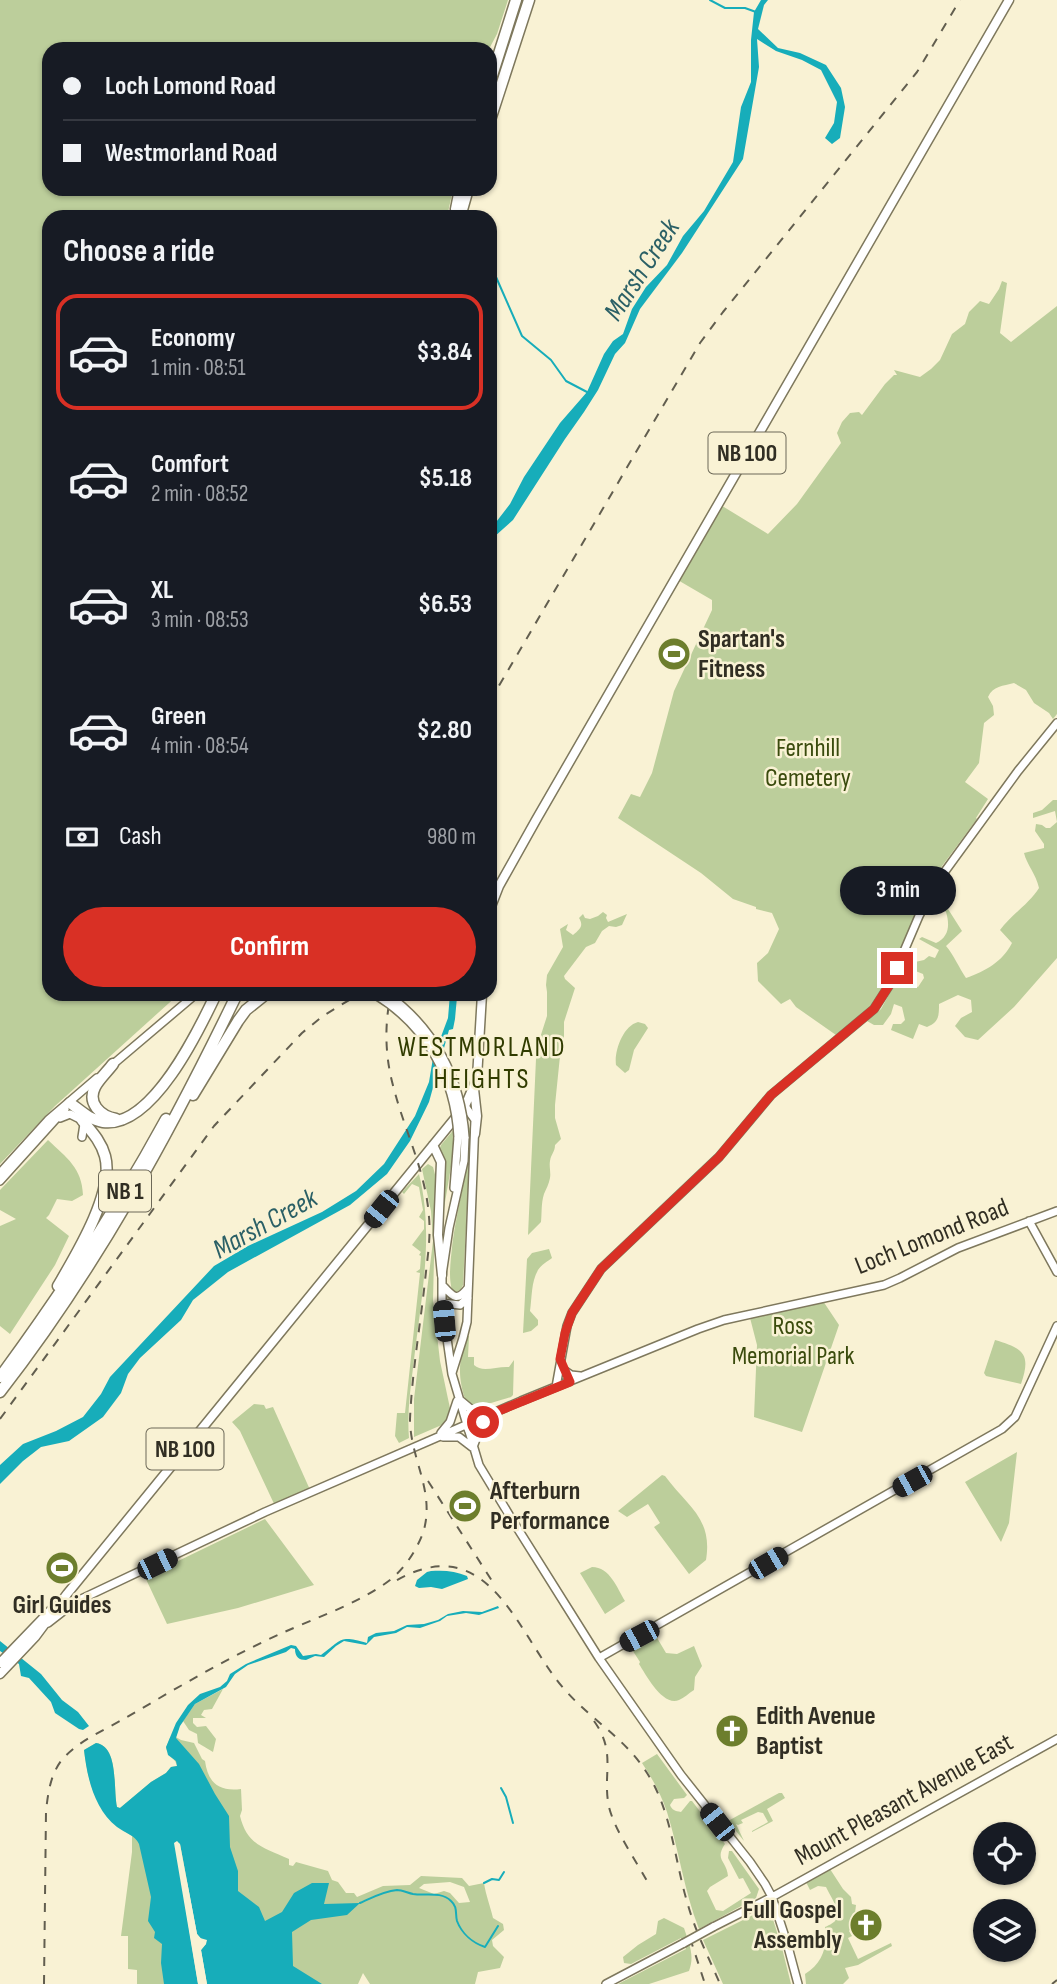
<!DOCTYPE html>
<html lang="en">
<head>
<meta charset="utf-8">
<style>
  body { margin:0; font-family:"Sofia Sans Condensed",sans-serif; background:#242831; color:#f1f3f6; height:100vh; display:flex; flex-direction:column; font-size:26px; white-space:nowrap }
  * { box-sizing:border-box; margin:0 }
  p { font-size:23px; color:#9ea1a6 }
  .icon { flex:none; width:38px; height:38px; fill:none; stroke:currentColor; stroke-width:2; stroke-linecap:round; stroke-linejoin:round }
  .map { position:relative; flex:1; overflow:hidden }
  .details { position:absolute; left:42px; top:210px; width:455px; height:791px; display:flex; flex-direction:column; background:#171b24; border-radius:21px; box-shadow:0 2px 5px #0004 }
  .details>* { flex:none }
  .guide { position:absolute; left:42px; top:42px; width:455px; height:154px; border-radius:21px; box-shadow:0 2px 5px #0004; display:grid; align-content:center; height:154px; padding:0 21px; background:#171b24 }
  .fabs { position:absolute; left:973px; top:1822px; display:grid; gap:14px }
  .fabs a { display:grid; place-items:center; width:63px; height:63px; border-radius:50%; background:#171b24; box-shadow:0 2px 5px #0004; font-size:35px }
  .end { position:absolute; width:32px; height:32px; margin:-16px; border:9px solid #d93025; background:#fff; box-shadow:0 0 0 4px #fff }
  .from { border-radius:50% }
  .bubble { position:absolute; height:49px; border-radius:24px; background:#171b24; box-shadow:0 2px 5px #0004; font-size:23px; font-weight:700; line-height:49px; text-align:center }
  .car { position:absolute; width:21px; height:42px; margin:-21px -10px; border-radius:9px; box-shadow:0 0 5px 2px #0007; background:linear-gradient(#222 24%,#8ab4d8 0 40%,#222 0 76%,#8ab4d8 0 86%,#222 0) }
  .guide b { display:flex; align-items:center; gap:24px; height:66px; font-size:26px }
  .guide b+b { border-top:2px solid #363941 }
  .guide i { width:18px; height:18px; background:#f1f3f6 }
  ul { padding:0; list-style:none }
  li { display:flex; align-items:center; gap:21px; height:116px; margin:0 14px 10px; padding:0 7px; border:4px solid transparent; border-radius:21px }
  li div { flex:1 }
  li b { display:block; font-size:26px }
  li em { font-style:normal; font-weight:700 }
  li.selected { border-color:#d93025 }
  li>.icon { width:63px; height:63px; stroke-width:1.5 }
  h2 { padding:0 21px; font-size:32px; line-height:84px }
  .pay { display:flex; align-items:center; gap:18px; height:77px; padding:0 21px; font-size:26px }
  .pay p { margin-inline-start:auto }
  .primary-button { display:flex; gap:14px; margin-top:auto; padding:14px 21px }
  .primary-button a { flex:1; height:80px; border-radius:42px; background:#d93025; color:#fff; font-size:28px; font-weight:700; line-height:80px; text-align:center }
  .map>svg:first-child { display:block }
</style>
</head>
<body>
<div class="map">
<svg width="1057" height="1984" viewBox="0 0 1057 1984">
  <rect width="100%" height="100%" fill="#f9f2d4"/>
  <path fill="#bcce9b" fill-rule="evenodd" d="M0 0H508L497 34 489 49H49V189H453L447 217H49V994H179L55 1106 0 1164Z
    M1002 281 1007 283 1000 333 1011 342 1057 306V714L1053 719 1049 713 1034 703 1026 690 1014 683C1003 686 993 686 988 697L993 706 994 715 984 723 979 763 965 782 988 799 976 818 977 819 942 866 919 905 883 989 872 1005 836 1035 796 1007 790 999 781 1004 758 981 757 963 768 953 779 929 772 913 756 909V907L733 899 701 873 618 818 631 794 640 797 652 773 674 691 712 610V600L676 579 719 504 768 534 797 504 841 443 837 433 842 422 850 413 859 412 862 415 885 384 894 375H897L894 370 920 377 931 369 940 360 952 334 965 324 969 312 980 301 989 304 999 289Z
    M1053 800H1057V958L1014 1007 978 1040 965 1037 955 1026 961 1018 972 1012 971 1000 958 995 939 1004C939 1016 939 1022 927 1027L919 1024 913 1039 891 1030 893 1024H901L905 1020 902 1007 894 1004 891 1014 883 1025H874L867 1021 881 1009 897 980 907 981 912 985 918 987 924 978 923 974 913 970 915 965 913 963 910 964 909 971 902 978 899 977 906 959 910 954 915 962 924 960 929 956 935 958 939 950 919 939 922 937 936 943C949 937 950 925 946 912L933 900 936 898 948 909 962 931 946 946C954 955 959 968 966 978 986 971 1002 962 1012 943L1000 930C1011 915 1029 904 1039 888 1036 874 1027 865 1024 853L1044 848V844L1035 831 1036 824 1042 825 1046 828H1050L1057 822 1055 811 1033 818V813L1042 810Z
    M603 912 607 915 606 918 608 922 627 914 622 925 616 927 609 926 602 931 595 943 586 947 564 976 565 979 575 988 564 1022V1036L560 1056 555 1105V1118L561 1139 555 1145C555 1152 551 1154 550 1161 549 1166 551 1173 550 1178 549 1184 546 1189 544 1194 541 1203 542 1213 541 1222L528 1235 536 1059 539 1041 547 1016V992L546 985 547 975 563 947 560 929 568 924 566 930 573 935C580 929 584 926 579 918L583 914 585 918 590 919 598 916Z
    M638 1022 645 1024 648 1028 634 1050 629 1070 625 1073 616 1065C614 1051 623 1026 638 1022Z
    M460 1122 468 1124 471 1131 463 1285 461 1289 457 1292 452 1290C449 1279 450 1268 451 1257 454 1216 468 1178 469 1137H454L452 1161 443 1214 441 1213 439 1150 441 1145Z
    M48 1140C67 1158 82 1168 83 1195L72 1201 57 1199 49 1215 46 1218 69 1236 55 1265 10 1334 0 1326V1226L16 1219 0 1210V1190Z
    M428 1164 433 1167 436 1178 433 1300 440 1361 451 1413 444 1424 414 1437V1399L433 1241 431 1211 422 1169Z
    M419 1174C435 1237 420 1304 413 1368 410 1392 407 1415 409 1438L399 1443 395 1436 397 1413H405L420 1273 416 1272 420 1269 421 1256 419 1255 421 1252 412 1245 424 1229V1221L419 1217 423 1210 419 1187 412 1184 404 1194 402 1192Z
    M549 1249 552 1258C548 1261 541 1265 538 1270 531 1282 532 1298 530 1311L538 1320V1325L531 1331 523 1333 527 1259 532 1253Z
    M821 1298 839 1325 802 1432 754 1417 757 1345 749 1314Z
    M466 1336H469L468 1357H474V1365C482 1373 497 1366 509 1367L514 1360 513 1395 511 1397C501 1400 481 1407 472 1406L468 1401 466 1402C457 1376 459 1362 466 1336Z
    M995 1340C1022 1348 1032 1353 1021 1384L986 1376 984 1373Z
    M254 1404 264 1405 266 1409 273 1407 311 1492 276 1508 240 1431 232 1422Z
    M1017 1452 1009 1523 1001 1542 965 1482Z
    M662 1475 665 1476C687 1506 713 1518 706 1560L689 1574 654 1527 660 1523 648 1504 627 1517 618 1511Z
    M265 1519 314 1585 238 1608 167 1624 145 1577Z
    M592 1567C610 1567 617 1588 625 1601L605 1614 580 1573Z
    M653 1631 666 1653 677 1654 694 1646 702 1666 695 1677 694 1690C689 1693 684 1698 679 1700 663 1707 646 1675 639 1664L640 1662 629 1645Z
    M223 1689 212 1709 204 1710 201 1715 206 1718H193V1723L197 1727 206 1726 216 1739 213 1752 198 1743 197 1734 189 1730 183 1721 195 1704Z
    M174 1736 181 1740 194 1743 202 1759 205 1761C208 1782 218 1792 241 1789L242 1810 240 1816C247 1845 264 1848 289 1859V1865L293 1866 296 1862 328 1871 332 1880 338 1882 346 1893H354L357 1897 383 1886 410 1885 421 1876 462 1878 469 1886 484 1883C486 1896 490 1905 493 1918L503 1924 504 1930 492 1940 493 1946 504 1957 500 1968 478 1972 475 1984H370L363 1973 358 1984H207L201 1947 206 1944 175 1842 198 1984H137V1970L128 1969V1936H121L132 1852V1836C98 1815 89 1789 84 1750L96 1743C119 1746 113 1789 117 1807L120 1808 151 1782 166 1773 171 1767 177 1766C176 1759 168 1756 166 1748L170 1738ZM450 1882 464 1887 470 1902 459 1903 450 1893 444 1891 434 1894 419 1888 424 1884Z
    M657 1754 687 1795 684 1798 674 1799 670 1805C672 1810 675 1811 681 1812L690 1801H692L725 1844C714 1860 727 1861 728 1876L710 1887 707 1891 716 1910 723 1911 751 1893 743 1878 739 1879 728 1858 729 1851H732L759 1889 756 1898 699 1929C684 1891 679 1850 667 1812 661 1794 652 1778 642 1763Z
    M779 1793H782L785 1798 767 1809 773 1821 752 1832V1831L768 1822 763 1813 758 1812 741 1820 743 1823 738 1825 736 1824 744 1841 728 1821Z
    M830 1869 843 1889 851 1897 852 1904 856 1905 855 1913H853L850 1925 851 1929 849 1931 852 1936 848 1938 858 1959 891 1943 892 1946 858 1965 845 1968 849 1978 843 1984H806L805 1974C822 1964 828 1947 825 1927 826 1927 835 1922 835 1921 842 1911 830 1896 826 1887L818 1886 810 1890 806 1882Z
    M765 1909 771 1913 782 1948 791 1984H723L703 1940Z
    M664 1918 684 1928C689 1944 695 1955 689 1971L649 1984H618L686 1949 681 1938 631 1964 624 1963 623 1957 638 1945 656 1934 658 1921Z"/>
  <path fill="#17adba" d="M761 0H768L764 5 758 29 778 48 800 53 826 65 841 88 845 107 840 138 832 144 825 138 834 123 837 102 821 70 802 60 776 51 757 39 759 67 743 159 682 253 640 309 625 343 615 354 598 390 584 412 565 439 513 520 494 537 490 543V530L510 504 524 477 560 423 587 392 604 354 613 341 623 334 632 309 646 287 667 265 683 236 704 211 733 162 741 107 751 82V40L754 12Z
    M450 994H460L457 997 455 1019 453 1029 449 1030 429 1102 410 1141 387 1174 350 1205 228 1272 193 1300 181 1320 140 1358 128 1374 121 1393 103 1417 69 1441 41 1447 23 1461 0 1484V1465L23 1444 56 1431 83 1417 101 1394 110 1377 214 1266 248 1246 322 1212 356 1191 384 1164 415 1116 429 1082 433 1058 448 1018Z
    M431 1571C444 1570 456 1571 467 1576L468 1579 442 1589 431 1587 419 1588 415 1586 417 1580 427 1572Z
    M498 1606 499 1608 479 1615 466 1613 447 1616 440 1621 420 1628 407 1627 396 1633 374 1637 366 1645 344 1641 336 1646 324 1657 315 1656 306 1660C299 1660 295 1657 295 1649L291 1648 286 1652 248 1665 235 1674 226 1687 195 1704 180 1726 176 1738 199 1764 215 1794 229 1816 230 1847 238 1871V1891L259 1907 265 1921 282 1912 294 1893 312 1883H329L324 1904 360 1903 347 1915 311 1920 292 1932 293 1966 322 1984H207L201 1950 206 1944 197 1934 180 1844 175 1842 198 1984H164L161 1963 162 1944 154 1938 155 1932 148 1921 151 1897 139 1844C135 1835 125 1833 117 1827 94 1809 87 1777 84 1750L96 1743C119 1746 113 1789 117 1807L120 1808 151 1782 166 1773 171 1767 177 1766 176 1761 168 1755 166 1747 176 1723 188 1705 200 1694 220 1687 227 1681 230 1674 246 1664 291 1645 296 1646 303 1656 316 1654 321 1655C343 1639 339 1635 367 1643L368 1637 376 1633 394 1631 407 1625 424 1624 438 1620 448 1614 463 1611 482 1612Z
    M0 1641 41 1674 62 1700 78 1712 89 1726 83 1730 79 1729 55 1713 51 1702 29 1678 21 1676 19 1664 0 1651Z"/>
  <path fill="#f9f2d4" d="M177 1841 180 1844 197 1934 200 1938 207 1940 206 1944 201 1950 207 1984H204L197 1950 199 1945 203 1942 198 1941 194 1935 185 1888 201 1984H198L174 1843Z"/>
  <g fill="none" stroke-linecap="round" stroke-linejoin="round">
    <path stroke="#17adba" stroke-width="2" d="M710 0 725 8H745L756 12
      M490 272 496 277 522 336 551 360 566 381 587 392
      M501 1788 506 1797 513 1823
      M484 1883 492 1879 499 1880 504 1872
      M360 1903C371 1898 384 1891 397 1890 402 1890 408 1893 413 1894 426 1896 441 1891 451 1901 458 1907 455 1914 457 1921 462 1934 473 1943 485 1947L498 1926"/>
    <defs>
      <path id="secondary" d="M111 1066 196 994
        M60 1118 70 1114 82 1120
        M82 1137 84 1124
        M465 1137 464 1161 449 1228 442 1275V1303L452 1374 479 1465 511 1518 599 1658 681 1775 750 1862 765 1884 772 1897 787 1943 798 1984
        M0 1173 48 1120 97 1078
        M0 1181 65 1109
        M454 1188 458 1137
        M1029 1221 1057 1272
        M443 1286C453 1297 457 1302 468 1288
        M442 1303 460 1305 468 1298
        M565 1371 571 1375 580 1376
        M452 1373 463 1338 467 1322 475 1120 465 1106
        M556 1387 567 1326 572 1313 601 1269 719 1157 771 1095 874 1009 890 984 919 916 935 885 1018 771 1057 723
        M460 1400 472 1410 490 1414
        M441 1433 450 1422 457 1401
        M443 1437H459L472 1447
        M473 1447 481 1426 488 1417
        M48 1623 75 1602 265 1512 521 1401 698 1329 724 1320 884 1285 900 1278 958 1248 1057 1211
        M599 1658 1002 1429 1015 1417 1057 1326
        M713 1927 772 1897 1057 1739
        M606 1984 684 1943"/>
      <path id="primary" d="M490 909 499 886 536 820 1009 0
        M474 1089 477 1116 475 1134
        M433 1145 441 1162 438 1235 442 1275
        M0 1663 51 1610
        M0 1674 35 1637 67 1594 465 1106 477 1078 482 994"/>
      <path id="highway" d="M490 82 516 0
        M490 120 529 0
        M456 209 460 189
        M460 217 468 189
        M113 1064C107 1072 99 1079 95 1087 87 1103 100 1116 116 1119
        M193 1095 238 1021 246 1010 266 994
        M70 1103C80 1110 90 1120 103 1122 152 1129 199 1030 216 994
        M58 1286C76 1255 115 1192 105 1156 101 1141 91 1131 82 1120
        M0 1377C61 1294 117 1209 166 1119
        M0 1392C95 1270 170 1133 237 994"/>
    </defs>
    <use href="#secondary" stroke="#7e785d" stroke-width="10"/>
    <use href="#primary" stroke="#7e785d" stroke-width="11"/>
    <use href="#highway" stroke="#7e785d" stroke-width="13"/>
    <use href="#secondary" stroke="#fff" stroke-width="7"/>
    <use href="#primary" stroke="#fff" stroke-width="8"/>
    <use href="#highway" stroke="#fff" stroke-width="10"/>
    <path stroke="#625e4f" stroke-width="2" stroke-dasharray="9 9" stroke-linecap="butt" d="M490 701 700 343 723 312 917 72 960 0
      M0 1419 214 1126 302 1033 323 1016 359 994
      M428 1481 494 1584
      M397 1580C491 1528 518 1637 565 1690 597 1726 632 1741 655 1787 673 1824 676 1866 688 1905 696 1933 709 1958 720 1984
      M594 1721C617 1753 602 1774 609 1807 615 1831 635 1859 647 1881
      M690 1938 705 1984
      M44 1984 46 1811C48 1794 50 1776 61 1761 77 1741 105 1730 127 1717 177 1688 227 1658 280 1634 315 1618 360 1603 390 1580 405 1568 416 1551 423 1533 436 1492 410 1459 410 1419 412 1373 420 1327 425 1281 427 1260 431 1239 429 1217 426 1172 405 1132 394 1089 385 1058 384 1025 391 994
      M1052 1984 1057 1980"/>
    <defs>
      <path id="secondary-bridge" d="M374 994C426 1025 455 1077 458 1137
        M387 994C434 1028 461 1078 465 1137
        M684 1943 713 1927"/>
    </defs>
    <use href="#secondary-bridge" stroke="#7e785d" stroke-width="10" stroke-linecap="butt"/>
    <use href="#secondary-bridge" stroke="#fff" stroke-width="7"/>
  </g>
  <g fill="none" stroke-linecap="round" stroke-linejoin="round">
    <path stroke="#d93025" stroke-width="9" d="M483 1422 491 1414 570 1382 560 1359 565 1333 572 1313 601 1269 719 1157 771 1095 874 1009 890 984 897 968"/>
  </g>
  <defs>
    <symbol id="stadium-disc" viewBox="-11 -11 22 22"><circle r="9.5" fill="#6d7e2d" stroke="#f9f2d4"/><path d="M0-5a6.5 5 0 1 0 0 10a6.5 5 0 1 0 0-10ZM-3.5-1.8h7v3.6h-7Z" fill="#fff"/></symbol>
    <symbol id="church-disc" viewBox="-11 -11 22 22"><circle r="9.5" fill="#6d7e2d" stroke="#f9f2d4"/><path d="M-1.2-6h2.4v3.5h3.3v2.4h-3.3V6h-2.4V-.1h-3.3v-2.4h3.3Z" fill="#fff"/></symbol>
  </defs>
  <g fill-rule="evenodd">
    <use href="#stadium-disc" x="655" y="635" width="38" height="38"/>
    <use href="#stadium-disc" x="446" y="1487" width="38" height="38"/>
    <use href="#stadium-disc" x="43" y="1549" width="38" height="38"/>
    <use href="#church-disc" x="713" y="1712" width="38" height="38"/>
    <use href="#church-disc" x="847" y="1906" width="38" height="38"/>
  </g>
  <g text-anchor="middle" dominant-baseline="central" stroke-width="5" stroke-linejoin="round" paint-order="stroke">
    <g fill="#f9f2d4" stroke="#6d6958" stroke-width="2">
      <rect x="708.5" y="432.5" width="77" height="41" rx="5"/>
      <rect x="99" y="1170.5" width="52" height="41" rx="5"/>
      <rect x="146.5" y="1428.5" width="77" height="41" rx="5"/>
    </g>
    <g font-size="24" font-weight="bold" fill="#312e23">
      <text x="747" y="453">NB 100</text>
      <text x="125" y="1191">NB 1</text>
      <text x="185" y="1449">NB 100</text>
    </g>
    <g font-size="26" font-weight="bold" fill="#312e23" stroke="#f9f2d4" text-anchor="start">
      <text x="698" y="639">Spartan's<tspan x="698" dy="30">Fitness</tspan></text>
      <text x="490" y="1491">Afterburn<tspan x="490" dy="30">Performance</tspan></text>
      <text x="62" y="1605" text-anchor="middle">Girl Guides</text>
      <text x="756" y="1716">Edith Avenue<tspan x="756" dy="30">Baptist</tspan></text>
      <text x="842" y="1910" text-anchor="end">Full Gospel<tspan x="842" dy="30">Assembly</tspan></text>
    </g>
    <g font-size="26" fill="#3a4b0d" stroke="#f9f2d4">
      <text x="808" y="748">Fernhill<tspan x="808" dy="30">Cemetery</tspan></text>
      <text x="793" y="1326">Ross<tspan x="793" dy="30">Memorial Park</tspan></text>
    </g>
    <g font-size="26" fill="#312e23" stroke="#f9f2d4">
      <text transform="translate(932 1237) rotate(-22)">Loch Lomond Road</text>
      <text transform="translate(904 1800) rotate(-29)">Mount Pleasant Avenue East</text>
    </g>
    <g font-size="28" font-style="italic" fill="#2b6066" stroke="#f9f2d4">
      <text transform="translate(642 270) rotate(-57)">Marsh Creek</text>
      <text transform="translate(265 1224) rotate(-29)">Marsh Creek</text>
    </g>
    <g font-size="28" letter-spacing="2" fill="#313c00" stroke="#f9f2d4">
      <text x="482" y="1047">WESTMORLAND<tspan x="482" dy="32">HEIGHTS</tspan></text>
    </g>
  </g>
</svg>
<div class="fabs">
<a><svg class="icon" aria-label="locate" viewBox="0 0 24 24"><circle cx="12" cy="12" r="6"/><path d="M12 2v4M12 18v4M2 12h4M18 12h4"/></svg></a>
<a><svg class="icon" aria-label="layers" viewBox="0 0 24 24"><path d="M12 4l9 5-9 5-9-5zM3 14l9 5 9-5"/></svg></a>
</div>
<i class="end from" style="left:483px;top:1422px"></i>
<i class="end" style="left:897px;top:968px"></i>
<div class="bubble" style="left:840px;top:866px;width:116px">3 min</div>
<i class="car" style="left:381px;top:1209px;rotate:219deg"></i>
<i class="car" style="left:444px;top:1321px;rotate:355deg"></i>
<i class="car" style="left:912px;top:1481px;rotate:241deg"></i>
<i class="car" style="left:768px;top:1563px;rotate:60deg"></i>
<i class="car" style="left:157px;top:1564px;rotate:64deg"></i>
<i class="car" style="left:639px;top:1636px;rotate:242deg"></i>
<i class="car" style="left:717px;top:1822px;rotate:322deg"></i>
<div class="guide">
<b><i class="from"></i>Loch Lomond Road</b>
<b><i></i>Westmorland Road</b>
</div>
<section class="details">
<h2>Choose a ride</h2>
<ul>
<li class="selected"><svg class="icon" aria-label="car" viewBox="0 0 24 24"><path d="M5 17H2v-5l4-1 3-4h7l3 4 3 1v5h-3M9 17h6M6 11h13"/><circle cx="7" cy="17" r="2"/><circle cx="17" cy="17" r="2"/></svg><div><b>Economy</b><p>1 min · 08:51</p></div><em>$3.84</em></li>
<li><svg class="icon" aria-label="car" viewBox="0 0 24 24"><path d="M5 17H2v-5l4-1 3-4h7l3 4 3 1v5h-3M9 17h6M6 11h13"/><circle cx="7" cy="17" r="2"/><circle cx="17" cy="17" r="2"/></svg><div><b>Comfort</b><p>2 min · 08:52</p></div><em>$5.18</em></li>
<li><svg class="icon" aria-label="car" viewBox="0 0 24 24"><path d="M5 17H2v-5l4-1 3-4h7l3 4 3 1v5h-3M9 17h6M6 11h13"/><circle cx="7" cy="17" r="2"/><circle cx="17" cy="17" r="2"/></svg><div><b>XL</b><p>3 min · 08:53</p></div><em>$6.53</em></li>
<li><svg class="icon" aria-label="car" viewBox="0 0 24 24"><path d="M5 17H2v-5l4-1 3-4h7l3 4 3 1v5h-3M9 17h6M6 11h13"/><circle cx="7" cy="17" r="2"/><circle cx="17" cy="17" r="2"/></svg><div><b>Green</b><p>4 min · 08:54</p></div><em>$2.80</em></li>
</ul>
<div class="pay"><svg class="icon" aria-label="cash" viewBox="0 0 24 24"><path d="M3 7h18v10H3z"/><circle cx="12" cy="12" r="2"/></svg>Cash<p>980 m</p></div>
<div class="primary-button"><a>Confirm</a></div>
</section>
</div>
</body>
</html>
